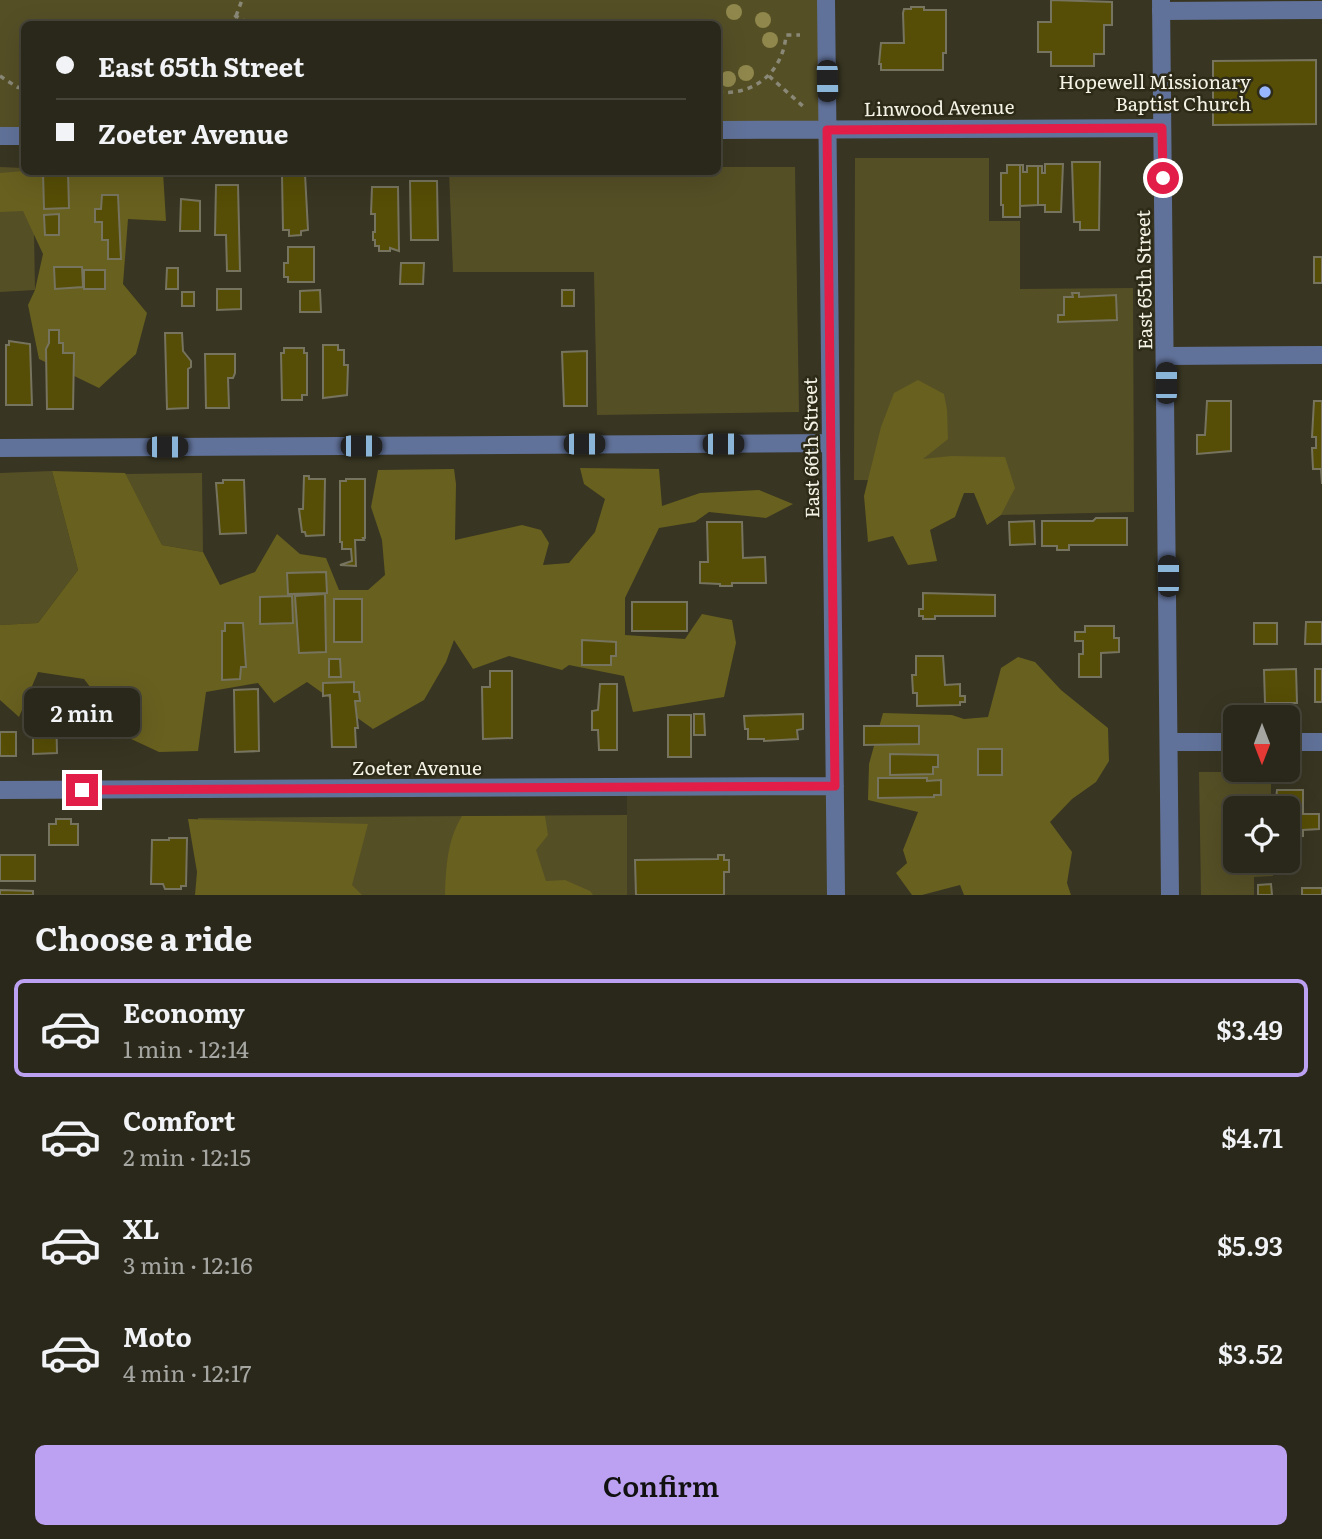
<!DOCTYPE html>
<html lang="en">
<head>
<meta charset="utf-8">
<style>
  body { margin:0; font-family:Literata,serif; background:#323023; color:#f1f3f6; height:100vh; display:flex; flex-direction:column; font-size:26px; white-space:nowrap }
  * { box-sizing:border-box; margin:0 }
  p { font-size:23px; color:#a5a6a2 }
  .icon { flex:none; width:38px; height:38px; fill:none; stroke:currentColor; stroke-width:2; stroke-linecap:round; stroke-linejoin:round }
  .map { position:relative; height:895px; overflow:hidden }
  .sheet { display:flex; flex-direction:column; background:#2a281a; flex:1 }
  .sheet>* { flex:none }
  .banner { position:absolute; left:21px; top:21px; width:700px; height:154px; border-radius:10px; box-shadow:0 7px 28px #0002,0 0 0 2px #464439; display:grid; align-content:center; height:154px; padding:0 35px; background:#2a281a }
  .needle { width:46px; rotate:180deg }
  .controls { position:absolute; left:1223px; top:705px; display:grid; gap:14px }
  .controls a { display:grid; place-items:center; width:77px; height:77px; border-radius:10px; background:#2a281a; box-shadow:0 7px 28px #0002,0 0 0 2px #464439; font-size:35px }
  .end { position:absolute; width:32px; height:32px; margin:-16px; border:9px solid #e11d48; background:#fff; box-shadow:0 0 0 4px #fff }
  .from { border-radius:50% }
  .bubble { position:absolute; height:49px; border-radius:10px; background:#2a281a; box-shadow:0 7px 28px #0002,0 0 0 2px #464439; font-size:23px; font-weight:600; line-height:49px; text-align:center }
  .car { position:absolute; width:21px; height:42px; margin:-21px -10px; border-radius:9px; box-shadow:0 0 5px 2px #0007; background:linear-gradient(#222 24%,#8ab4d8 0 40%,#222 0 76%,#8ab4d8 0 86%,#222 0) }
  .banner b { display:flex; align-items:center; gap:24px; height:66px; font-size:26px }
  .banner b+b { border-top:2px solid #464439 }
  .banner i { width:18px; height:18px; background:#f1f3f6 }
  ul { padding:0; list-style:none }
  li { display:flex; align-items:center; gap:21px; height:98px; margin:0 14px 10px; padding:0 21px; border:4px solid transparent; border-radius:10px }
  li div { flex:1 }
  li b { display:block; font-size:26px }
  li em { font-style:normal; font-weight:600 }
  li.selected { border-color:#bca0f2 }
  li>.icon { width:63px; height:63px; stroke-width:1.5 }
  h2 { padding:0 35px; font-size:32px; line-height:84px }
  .cta { display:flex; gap:14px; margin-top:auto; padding:14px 35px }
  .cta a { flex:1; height:80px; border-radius:10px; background:#bca0f2; color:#111; font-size:28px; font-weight:600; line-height:80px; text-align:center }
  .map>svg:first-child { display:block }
</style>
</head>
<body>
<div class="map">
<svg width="1322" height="895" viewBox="0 0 1322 895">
  <rect width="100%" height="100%" fill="#383522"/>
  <path fill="#433f25" d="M835 786 836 895H627V787Z"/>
  <path fill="#554f26" d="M0 0H826L827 130 718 131V24H24V136H0Z
    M855 158H989V221H1020V289L1133 288 1134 512 1001 515 999 481 854 480Z
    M0 167 24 168V172H33L35 290 0 292Z
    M718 167H795L799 412 597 415 594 272H453L449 172H718Z
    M52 471 78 570 38 623 0 625V473Z
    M202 473 203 552 162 545 125 474Z
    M1199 772H1271V808H1236V861H1272L1273 876 1254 877V895H1201Z
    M627 815V895H197L198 818Z"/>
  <path fill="#68601f" d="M24 171 163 172 166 221 128 219 123 284 147 313 136 354 99 388 39 359 28 305 35 290 43 254 23 211 0 212V173Z
    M918 380 944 394 947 410 948 439 923 459 951 456 1005 457 1015 488 1001 515 987 525 974 493H964L955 517 930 530 937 561 908 565 893 536 868 542 864 496 881 427 894 393Z
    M580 468 659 469 662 506 700 493 759 490 793 504 766 518 709 512 695 522 659 528 625 598V635L685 639 702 614 732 620 736 643 724 697 633 712 624 676 569 665 562 670 509 656 473 669 454 640 446 662 424 700 373 729 307 682 274 703 258 683 206 692 198 751 159 752 129 738 84 679 38 672 19 717 0 700V625L38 623 78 570 52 471 125 473 162 545 203 552 220 585 255 572 277 534 300 554 326 558 339 590H368L385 575 382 540 371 507 378 470 454 469 456 484 455 540 522 525 541 530 549 543 543 565 569 563 595 532 605 499 584 484Z
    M1018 657 1035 662 1061 690 1108 728 1109 761 1096 782 1072 799 1050 822 1072 852 1067 883 1071 895H964L960 885 922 895H912L896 873 907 863 903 850 918 812 868 800 869 764 883 713 952 715 964 719 988 717 1001 668Z
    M462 816H545L548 835 536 850 546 881 565 880 590 891 593 895H445C446 868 447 840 462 816Z
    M188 819 368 824 352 885 362 895H195L197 872Z"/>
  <path fill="#564d06" stroke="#76735e" stroke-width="2" d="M1051 0 1112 2V25H1104V54H1094V66H1051V52H1038V22H1051Z
    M911 7H924V10H946V53H943V70H881V64H879L881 43H904L903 13 904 9H911Z
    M1316 60V124L1213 125V61Z
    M1072 162H1100L1099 230H1080V222H1074Z
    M1045 164H1063L1061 212H1045V205H1038V166H1042V173H1045Z
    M1007 165H1020V217H1003V205H1001V173H1007Z
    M1020 165H1023V172H1027V166H1038V205L1020 206Z
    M43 172H68L69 208 44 209Z
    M305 174 308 230 301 231V235L289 236V230H283L282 175Z
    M410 181H437L438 240H411Z
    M216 185H238L240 271H227L226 235H215Z
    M372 187H398L399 251 390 248V251H379V246H375V240H373V232H375V214H371Z
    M102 195H118L121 259H108V240H102V222H95V209H101Z
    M181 199 200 201V231H180Z
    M59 214V235H45L44 215Z
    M288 247H314V282H288V277H284V263H288Z
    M1314 257H1322V283H1314Z
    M401 263H424L423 284H400Z
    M54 267H82L83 287 55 289Z
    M167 268H178V289H166Z
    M84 270H105V289H84Z
    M217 289H241V309L217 310Z
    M320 290 321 312H300V291Z
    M562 290H574V306H562Z
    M182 292H194V306H182Z
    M1072 293H1079V297L1116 295 1117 320 1058 322V315H1064V297H1073Z
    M49 330H59V343H63V353H74L73 409H47L46 349 49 343Z
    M165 333H182L183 351 191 361V367L188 369V408L167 409Z
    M9 341 30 344 32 405H6V345H9Z
    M323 345H338V350H344V365H348L347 395 323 398Z
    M284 348H304V353H307V395H302V400H282L281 353H284Z
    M587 351V406H564L562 352Z
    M205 354H235V373L233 378H228L229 408H206Z
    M1207 401H1231V451L1197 454V435H1205Z
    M1314 401H1322V484L1321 469H1313L1312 448H1316V437H1312Z
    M304 476H309V479H325L324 535 306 536 305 532H302L299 509H303Z
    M346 479H365V538H363L364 540H355L356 566 340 565 352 561 351 549H342V542H340V481H346Z
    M223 480H244L246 533 220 534 216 483H223Z
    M1096 518H1127V545H1069V550H1057V546H1042V521H1093Z
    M1034 521 1035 544 1010 545 1009 522Z
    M707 522H742L743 558 765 557 766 583H732V586H720V584L700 583V562H708Z
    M326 572 327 593 288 594 287 573Z
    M923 593 995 595V616H935V619H923V616H919V609H923Z
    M325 594 326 652 299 653 295 596Z
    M292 596 293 623 260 624V597Z
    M334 599H362V642H334Z
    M632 602H687V631H632Z
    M1306 622H1322V644H1305Z
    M225 623H243L246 667H241L240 679 222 680V631H225Z
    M1254 623H1277V644H1254Z
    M1085 626H1114V638H1119V652L1101 653V677H1079V654H1083V641H1075V632H1085Z
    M582 640 616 642V656H611V665H582Z
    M916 656H943L945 685 960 684V696H965V702H960V705L917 706V693H913L912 675H916Z
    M329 659H340L341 677H329Z
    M1296 669 1297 703H1265L1264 670Z
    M1315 669H1322V702H1315Z
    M490 671H512V738L483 739 482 687H490Z
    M354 682V692H359L360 701H355L358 728H355L356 747H332L330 695 323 696V683Z
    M600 684H617V750H599L598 730H592V711L598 710Z
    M258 689 259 751 235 752 234 690Z
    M38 704H44L45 708 56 707 57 753 33 754V733H31L32 708H38Z
    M694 714H704L705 735H694Z
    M803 714V729L797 730 798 739 764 741V739H748V729H745L744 716Z
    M668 715H691V757H668Z
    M864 726H919V744L864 745Z
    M0 732H16V756H0Z
    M978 749H1002V775H978Z
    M890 754 938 755V767H933V774L890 775Z
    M878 778H927V781L941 780V795H934V797L878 798Z
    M1277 790H1303V814H1319V829L1303 830V836H1288V808H1275Z
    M56 819H71V824H78V845H49V824H56Z
    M169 838H187L186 886H181V889H165L163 884H151L152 840H169Z
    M0 855H35V881H0Z
    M718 855H724V860H729V872H724V895H636L635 860 718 859Z
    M1271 884 1272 895H1258V885Z
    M1302 888H1322V895H1302Z
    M0 890 33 891V895H0Z"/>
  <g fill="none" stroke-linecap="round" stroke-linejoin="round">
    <path stroke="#8a8877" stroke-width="3.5" stroke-dasharray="5 5" stroke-linecap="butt" d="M236 16 242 0
      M227 24 236 16 250 24
      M0 76 17 87 24 89
      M769 76 805 108
      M718 92C754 96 783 72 786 35H800"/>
    <path stroke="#61729a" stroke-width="18" d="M826 0 836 895
      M1161 11 1322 10
      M718 130 1162 128
      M0 136H24
      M1166 356 1322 355
      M0 448 831 443
      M1169 742H1236
      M1288 742H1322
      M0 790 835 786"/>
    <path stroke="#61729a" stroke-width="18" d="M1161 0 1170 895"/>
  </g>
  <g fill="#8f874c">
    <circle cx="734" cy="12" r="8"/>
    <circle cx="763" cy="20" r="8"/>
    <circle cx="770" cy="40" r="8"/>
    <circle cx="746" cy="73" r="8"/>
    <circle cx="728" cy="79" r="8"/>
  </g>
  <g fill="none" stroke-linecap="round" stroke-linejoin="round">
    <path stroke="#e11d48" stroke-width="9" d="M82 790 835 786 827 130 1162 128 1163 178"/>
  </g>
  <circle fill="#97b6fd" stroke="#2d2b18" stroke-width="2.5" cx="1265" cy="92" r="7"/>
  <g text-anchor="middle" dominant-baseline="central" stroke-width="5" stroke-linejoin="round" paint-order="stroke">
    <g font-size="19" fill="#f4f3e6" stroke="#2d2b18" text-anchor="end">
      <text x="1251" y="81">Hopewell Missionary<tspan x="1251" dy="22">Baptist Church</tspan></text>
    </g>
    <g font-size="19" fill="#f4f3e6" stroke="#2d2b18">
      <text transform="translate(939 107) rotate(-1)">Linwood Avenue</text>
      <text transform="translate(1143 280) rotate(-91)">East 65th Street</text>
      <text transform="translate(810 448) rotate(-91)">East 66th Street</text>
      <text x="417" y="767">Zoeter Avenue</text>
    </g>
  </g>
</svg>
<div class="controls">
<a><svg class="needle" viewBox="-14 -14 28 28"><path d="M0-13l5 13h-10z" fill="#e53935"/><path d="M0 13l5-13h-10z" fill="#a5a6a2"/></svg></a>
<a><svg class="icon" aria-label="locate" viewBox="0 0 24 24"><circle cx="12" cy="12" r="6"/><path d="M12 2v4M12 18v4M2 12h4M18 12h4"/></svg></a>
</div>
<i class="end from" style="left:1163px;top:178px"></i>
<i class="end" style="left:82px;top:790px"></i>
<div class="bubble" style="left:24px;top:688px;width:116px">2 min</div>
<i class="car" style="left:827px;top:81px;rotate:179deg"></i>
<i class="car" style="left:1166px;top:383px;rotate:0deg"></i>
<i class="car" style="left:584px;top:444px;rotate:90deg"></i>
<i class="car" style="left:723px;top:444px;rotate:90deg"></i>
<i class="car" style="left:361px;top:446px;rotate:90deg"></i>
<i class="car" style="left:167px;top:447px;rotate:90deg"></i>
<i class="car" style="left:1168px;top:576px;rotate:0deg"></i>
<div class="banner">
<b><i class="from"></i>East 65th Street</b>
<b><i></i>Zoeter Avenue</b>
</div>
</div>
<section class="sheet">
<h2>Choose a ride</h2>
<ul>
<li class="selected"><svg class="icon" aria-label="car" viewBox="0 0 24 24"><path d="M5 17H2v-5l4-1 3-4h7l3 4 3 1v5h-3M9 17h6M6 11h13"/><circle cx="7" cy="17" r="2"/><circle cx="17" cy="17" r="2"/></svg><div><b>Economy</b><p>1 min · 12:14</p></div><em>$3.49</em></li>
<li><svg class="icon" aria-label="car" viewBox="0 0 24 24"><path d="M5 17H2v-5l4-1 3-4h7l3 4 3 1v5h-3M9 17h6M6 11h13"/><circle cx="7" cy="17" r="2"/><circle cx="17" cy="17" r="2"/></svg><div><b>Comfort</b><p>2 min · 12:15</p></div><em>$4.71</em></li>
<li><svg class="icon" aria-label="car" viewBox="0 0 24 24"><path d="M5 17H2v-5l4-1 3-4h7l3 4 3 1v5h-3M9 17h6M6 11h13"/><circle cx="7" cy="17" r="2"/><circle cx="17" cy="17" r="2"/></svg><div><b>XL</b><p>3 min · 12:16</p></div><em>$5.93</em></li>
<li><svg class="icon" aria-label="car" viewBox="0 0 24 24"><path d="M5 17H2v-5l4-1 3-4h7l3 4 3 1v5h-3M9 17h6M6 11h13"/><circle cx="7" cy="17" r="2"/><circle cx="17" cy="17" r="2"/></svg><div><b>Moto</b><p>4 min · 12:17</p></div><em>$3.52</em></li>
</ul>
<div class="cta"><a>Confirm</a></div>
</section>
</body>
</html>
